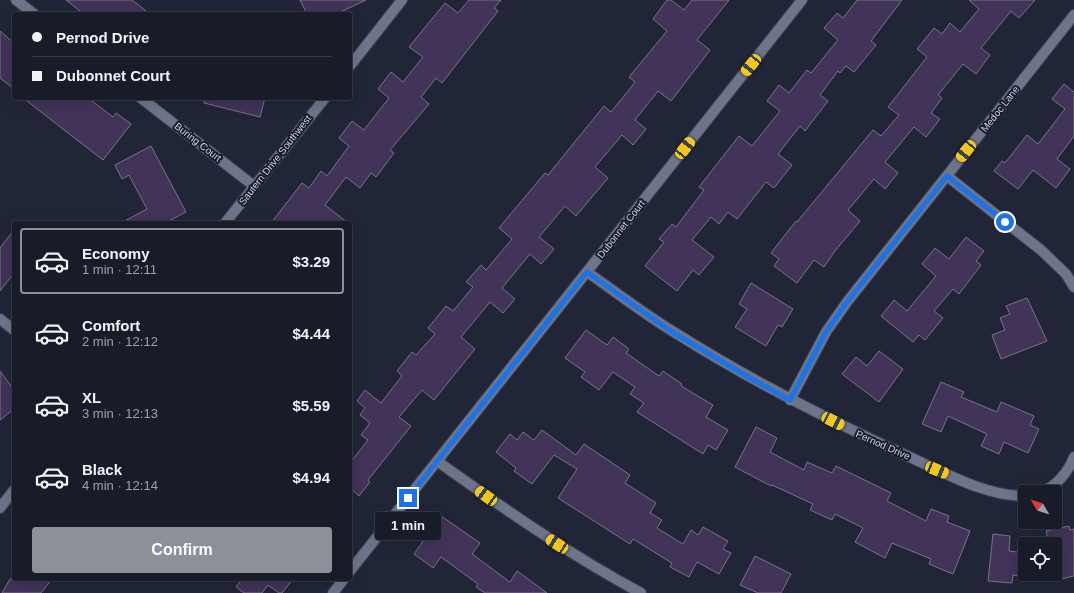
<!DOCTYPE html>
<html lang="en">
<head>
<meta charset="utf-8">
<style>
  body { margin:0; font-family:Helvetica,sans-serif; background:#212531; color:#f1f3f6; height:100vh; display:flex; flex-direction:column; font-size:15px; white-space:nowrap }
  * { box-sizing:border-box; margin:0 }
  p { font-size:13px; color:#9fa1a8 }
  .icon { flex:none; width:22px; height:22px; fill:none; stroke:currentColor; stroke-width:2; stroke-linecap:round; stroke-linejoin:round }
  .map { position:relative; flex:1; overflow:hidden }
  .sheet { position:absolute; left:12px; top:221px; width:340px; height:360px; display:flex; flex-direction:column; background:#181c29; border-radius:4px; box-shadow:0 4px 16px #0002,0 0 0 1px #363a46 }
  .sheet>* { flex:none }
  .banner { position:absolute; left:12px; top:12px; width:340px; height:88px; border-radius:4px; box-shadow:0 4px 16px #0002,0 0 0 1px #363a46; display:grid; align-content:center; height:88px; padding:0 20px; background:#181c29 }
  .needle { width:26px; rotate:309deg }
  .fabs { position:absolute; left:1018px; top:485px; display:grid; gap:8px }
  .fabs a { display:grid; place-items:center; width:44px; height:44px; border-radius:4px; background:#181c29; box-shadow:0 4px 16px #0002,0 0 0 1px #363a46; font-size:20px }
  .end { position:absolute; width:18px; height:18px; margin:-9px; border:5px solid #1a73e8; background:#fff; box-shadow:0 0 0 2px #fff }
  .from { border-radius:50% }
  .bubble { position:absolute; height:28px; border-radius:4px; background:#181c29; box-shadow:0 4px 16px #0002,0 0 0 1px #363a46; font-size:13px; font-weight:800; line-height:28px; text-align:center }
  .car { position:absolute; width:12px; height:24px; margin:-12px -6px; border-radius:5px; box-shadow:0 0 3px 1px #0007; background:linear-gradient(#f5c518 24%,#345 0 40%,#f5c518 0 76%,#345 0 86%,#f5c518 0) }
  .banner b { display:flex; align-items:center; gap:14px; height:38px; font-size:15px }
  .banner b+b { border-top:1px solid #363a46 }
  .banner i { width:10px; height:10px; background:#f1f3f6 }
  ul { padding:7px 0 0; list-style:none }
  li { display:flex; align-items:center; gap:12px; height:66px; margin:0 8px 6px; padding:0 12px; border:2px solid transparent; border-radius:4px }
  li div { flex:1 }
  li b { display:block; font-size:15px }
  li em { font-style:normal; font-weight:800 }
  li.current { border-color:#8c9099 }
  li>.icon { width:36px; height:36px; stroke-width:1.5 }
  .action { display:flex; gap:8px; margin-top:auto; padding:8px 20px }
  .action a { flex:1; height:46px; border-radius:4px; background:#8c9099; color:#fff; font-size:16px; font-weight:800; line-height:46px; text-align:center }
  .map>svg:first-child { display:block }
</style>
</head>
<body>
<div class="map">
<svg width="1074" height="593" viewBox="0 0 1074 593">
  <rect width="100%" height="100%" fill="#202637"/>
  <path fill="#423359" stroke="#7b7389" d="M66 0H132L150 14H84Z
    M300 0H366L336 14H307Z
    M469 0H501L494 8 498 11 442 83 436 78 421 97 429 104 390 150 394 153 376 177 371 173 360 188 346 177 325 205 348 223H271L302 183 309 188 321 171 327 176 349 146 339 138 352 121 364 130 389 98 378 89 391 72 403 82 423 57 409 47 445 3 458 13Z
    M667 0H671L684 10 692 0H729L697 40 710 50 671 101 658 91 635 120 646 129 633 145 622 135 595 167 608 178 576 216 565 206 539 237 554 249 541 264 530 254 502 288 515 299 503 313 490 302 461 337 475 349 434 400 422 390 399 417 411 426 368 480 370 482 359 496 350 488V463L368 440 361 435 370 423 360 415 365 408 357 401 365 390 381 403 402 376 397 371 412 352 416 355 435 334 428 328 446 306 453 311 473 287 466 282 481 265 486 270 512 239 499 228 545 173 548 175 604 106 611 112 629 90 635 82 629 77 667 31 653 19Z
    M857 0H902L871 41 876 45 854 72 846 66 840 73 838 71 820 95 828 101 805 131 800 126 778 154 792 165 774 188 766 182 737 219 728 212 719 224 711 217 692 240 714 257 699 275 693 270 677 291 645 266 664 242 659 239 672 224 676 227 704 190 699 187 739 136 752 146 780 111 767 101 779 85 789 93 807 70 811 73 838 40 824 28 837 13 843 18Z
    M969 0H1035L1019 18 1011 11 981 48 990 55 976 74 963 64 938 95 942 98 931 113 940 119 926 137 914 127 885 162 898 173 885 189 874 179 848 210 860 221 835 251 824 267 814 260 797 283 774 266 779 259 771 253 796 221 797 222 873 130 881 136 899 115 888 107 927 57 917 49 934 28 942 34 950 23 960 32 979 9Z
    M0 31 14 43V89L0 78Z
    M1064 84 1074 92V136L1057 159 1070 169 1056 188 1033 170 1018 189 994 171 1002 161 1005 163 1027 135 1038 144 1065 109 1052 99Z
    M23 98H88L113 117 116 113 131 124 103 160Z
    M204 98H265L260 117 204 103Z
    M151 146 186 212 165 223H121L147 209 129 175 122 179 115 165Z
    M14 230V273L0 291V248Z
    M966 237 984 251 976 261 981 265 959 294 953 289 934 311 943 318 925 340 919 335 913 342 881 316 894 300 907 311 936 276 922 264 935 248 949 259Z
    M751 283 793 309 782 327 778 325 766 346 735 327 747 309 739 304Z
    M1027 298 1047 341 1001 359 992 335 1005 330 1000 318 1010 314 1006 306Z
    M586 330 607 345 613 337 629 349 626 353 659 376 663 371 682 384 681 386 713 405 706 417 728 430 716 450 708 445 703 454 637 412 644 403 630 394 635 387 613 372 599 390 581 377 585 372 565 358Z
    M879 351 903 369 879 402 842 374 856 357 867 366Z
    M0 371 14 390V409L0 420Z
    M941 382 964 392 961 397 997 412 1001 402 1034 416 1030 425 1039 429 1028 453 1004 442 999 454 981 446 987 434 948 416 941 432 922 424Z
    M756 427 777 438 770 452 804 470 807 462 832 473 836 466 891 493 887 501 926 521 931 509 949 516 947 522 970 531 953 574 929 564 931 559 892 543 885 558 855 542 863 528 835 514 832 520 810 510 813 504 772 485 771 486 735 467Z
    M542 430 576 455 584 444 630 475 625 483 656 503 650 513 662 520 657 528 683 544 691 530 698 535 703 527 728 541 723 549 731 553 719 574 697 562 689 577 670 567 672 563 633 539 630 544 558 498 577 469 554 455 532 484 514 471 516 468 496 452 510 434 517 440 523 432 534 440Z
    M441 516 480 543 472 554 510 582 517 571 547 593H485L476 587 478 584 441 557 433 568 414 554Z
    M1069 526 1070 530 1074 529V576L1057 580 1055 571V544H1049L1046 531Z
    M993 534 1010 536 1009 551 1025 553V577L1013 575 1012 583 988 581Z
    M755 556 791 574 781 593H758L740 585Z
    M10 579H52L41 593H2Z
    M242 579H293L282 593H279L268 585 262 593H244L236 587Z"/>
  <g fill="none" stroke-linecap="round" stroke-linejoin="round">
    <defs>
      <path id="street" d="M16 0 34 14
        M350 66 402 0
        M141 98 254 186
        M947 176 1041 250 1066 274 1074 287
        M225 223 325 98
        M587 272C616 292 644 314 674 332 750 380 830 421 912 458 947 474 986 496 1025 496
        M0 319 14 330
        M790 400 826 332 847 302 1074 15
        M437 461C503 508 570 555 641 593
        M1041 492C1056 487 1069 471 1074 457
        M0 508 14 490
        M350 571 802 0
        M333 593 344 579"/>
    </defs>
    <use href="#street" stroke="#3d4150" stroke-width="12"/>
    <use href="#street" stroke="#6d758a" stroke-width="10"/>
  </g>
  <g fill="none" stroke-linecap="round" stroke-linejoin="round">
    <path stroke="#1a73e8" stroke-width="5" d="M408 498 587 272 672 332 750 378 790 400 826 332 847 302 947 176 1005 222"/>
  </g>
  <g text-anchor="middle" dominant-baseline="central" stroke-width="4" stroke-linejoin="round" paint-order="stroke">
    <g font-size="10" fill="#d0d4e0" stroke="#161c2d">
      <text transform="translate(1000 109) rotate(-52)">Medoc Lane</text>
      <text transform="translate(198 142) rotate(38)">Buring Court</text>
      <text transform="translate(275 160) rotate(-52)">Sautern Drive Southwest</text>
      <text transform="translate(621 229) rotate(-52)">Dubonnet Court</text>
      <text transform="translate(883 445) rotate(24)">Pernod Drive</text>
    </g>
  </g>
</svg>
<div class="fabs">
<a><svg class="needle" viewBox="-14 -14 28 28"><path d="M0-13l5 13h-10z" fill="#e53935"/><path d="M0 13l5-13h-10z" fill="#9fa1a8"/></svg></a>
<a><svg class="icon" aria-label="locate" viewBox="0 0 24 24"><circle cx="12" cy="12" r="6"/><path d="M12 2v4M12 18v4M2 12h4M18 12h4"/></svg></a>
</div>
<i class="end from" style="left:1005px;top:222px"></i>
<i class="end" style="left:408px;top:498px"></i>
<div class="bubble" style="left:375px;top:512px;width:66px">1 min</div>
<i class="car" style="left:751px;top:65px;rotate:219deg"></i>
<i class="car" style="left:685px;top:148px;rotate:38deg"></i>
<i class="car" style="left:966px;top:151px;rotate:219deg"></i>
<i class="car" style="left:833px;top:421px;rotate:117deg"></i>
<i class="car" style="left:937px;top:470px;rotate:112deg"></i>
<i class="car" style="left:486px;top:496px;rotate:306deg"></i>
<i class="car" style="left:557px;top:544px;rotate:303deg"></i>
<div class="banner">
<b><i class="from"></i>Pernod Drive</b>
<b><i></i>Dubonnet Court</b>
</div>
<section class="sheet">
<ul>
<li class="current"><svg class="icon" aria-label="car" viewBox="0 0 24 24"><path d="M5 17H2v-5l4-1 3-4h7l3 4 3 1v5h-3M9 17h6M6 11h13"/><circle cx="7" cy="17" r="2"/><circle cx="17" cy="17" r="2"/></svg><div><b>Economy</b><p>1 min · 12:11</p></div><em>$3.29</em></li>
<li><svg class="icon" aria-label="car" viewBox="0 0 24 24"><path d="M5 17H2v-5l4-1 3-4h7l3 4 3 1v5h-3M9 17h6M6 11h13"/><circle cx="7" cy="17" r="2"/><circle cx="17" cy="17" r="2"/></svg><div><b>Comfort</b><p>2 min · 12:12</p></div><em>$4.44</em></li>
<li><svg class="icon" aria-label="car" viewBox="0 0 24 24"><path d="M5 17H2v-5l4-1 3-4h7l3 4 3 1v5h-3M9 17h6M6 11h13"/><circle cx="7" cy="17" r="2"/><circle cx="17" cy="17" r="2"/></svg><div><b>XL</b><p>3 min · 12:13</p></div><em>$5.59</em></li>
<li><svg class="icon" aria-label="car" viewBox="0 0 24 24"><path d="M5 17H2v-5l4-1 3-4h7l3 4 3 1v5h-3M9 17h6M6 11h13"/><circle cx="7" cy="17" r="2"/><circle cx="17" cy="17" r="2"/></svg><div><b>Black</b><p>4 min · 12:14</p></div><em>$4.94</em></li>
</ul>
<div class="action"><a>Confirm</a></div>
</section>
</div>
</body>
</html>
